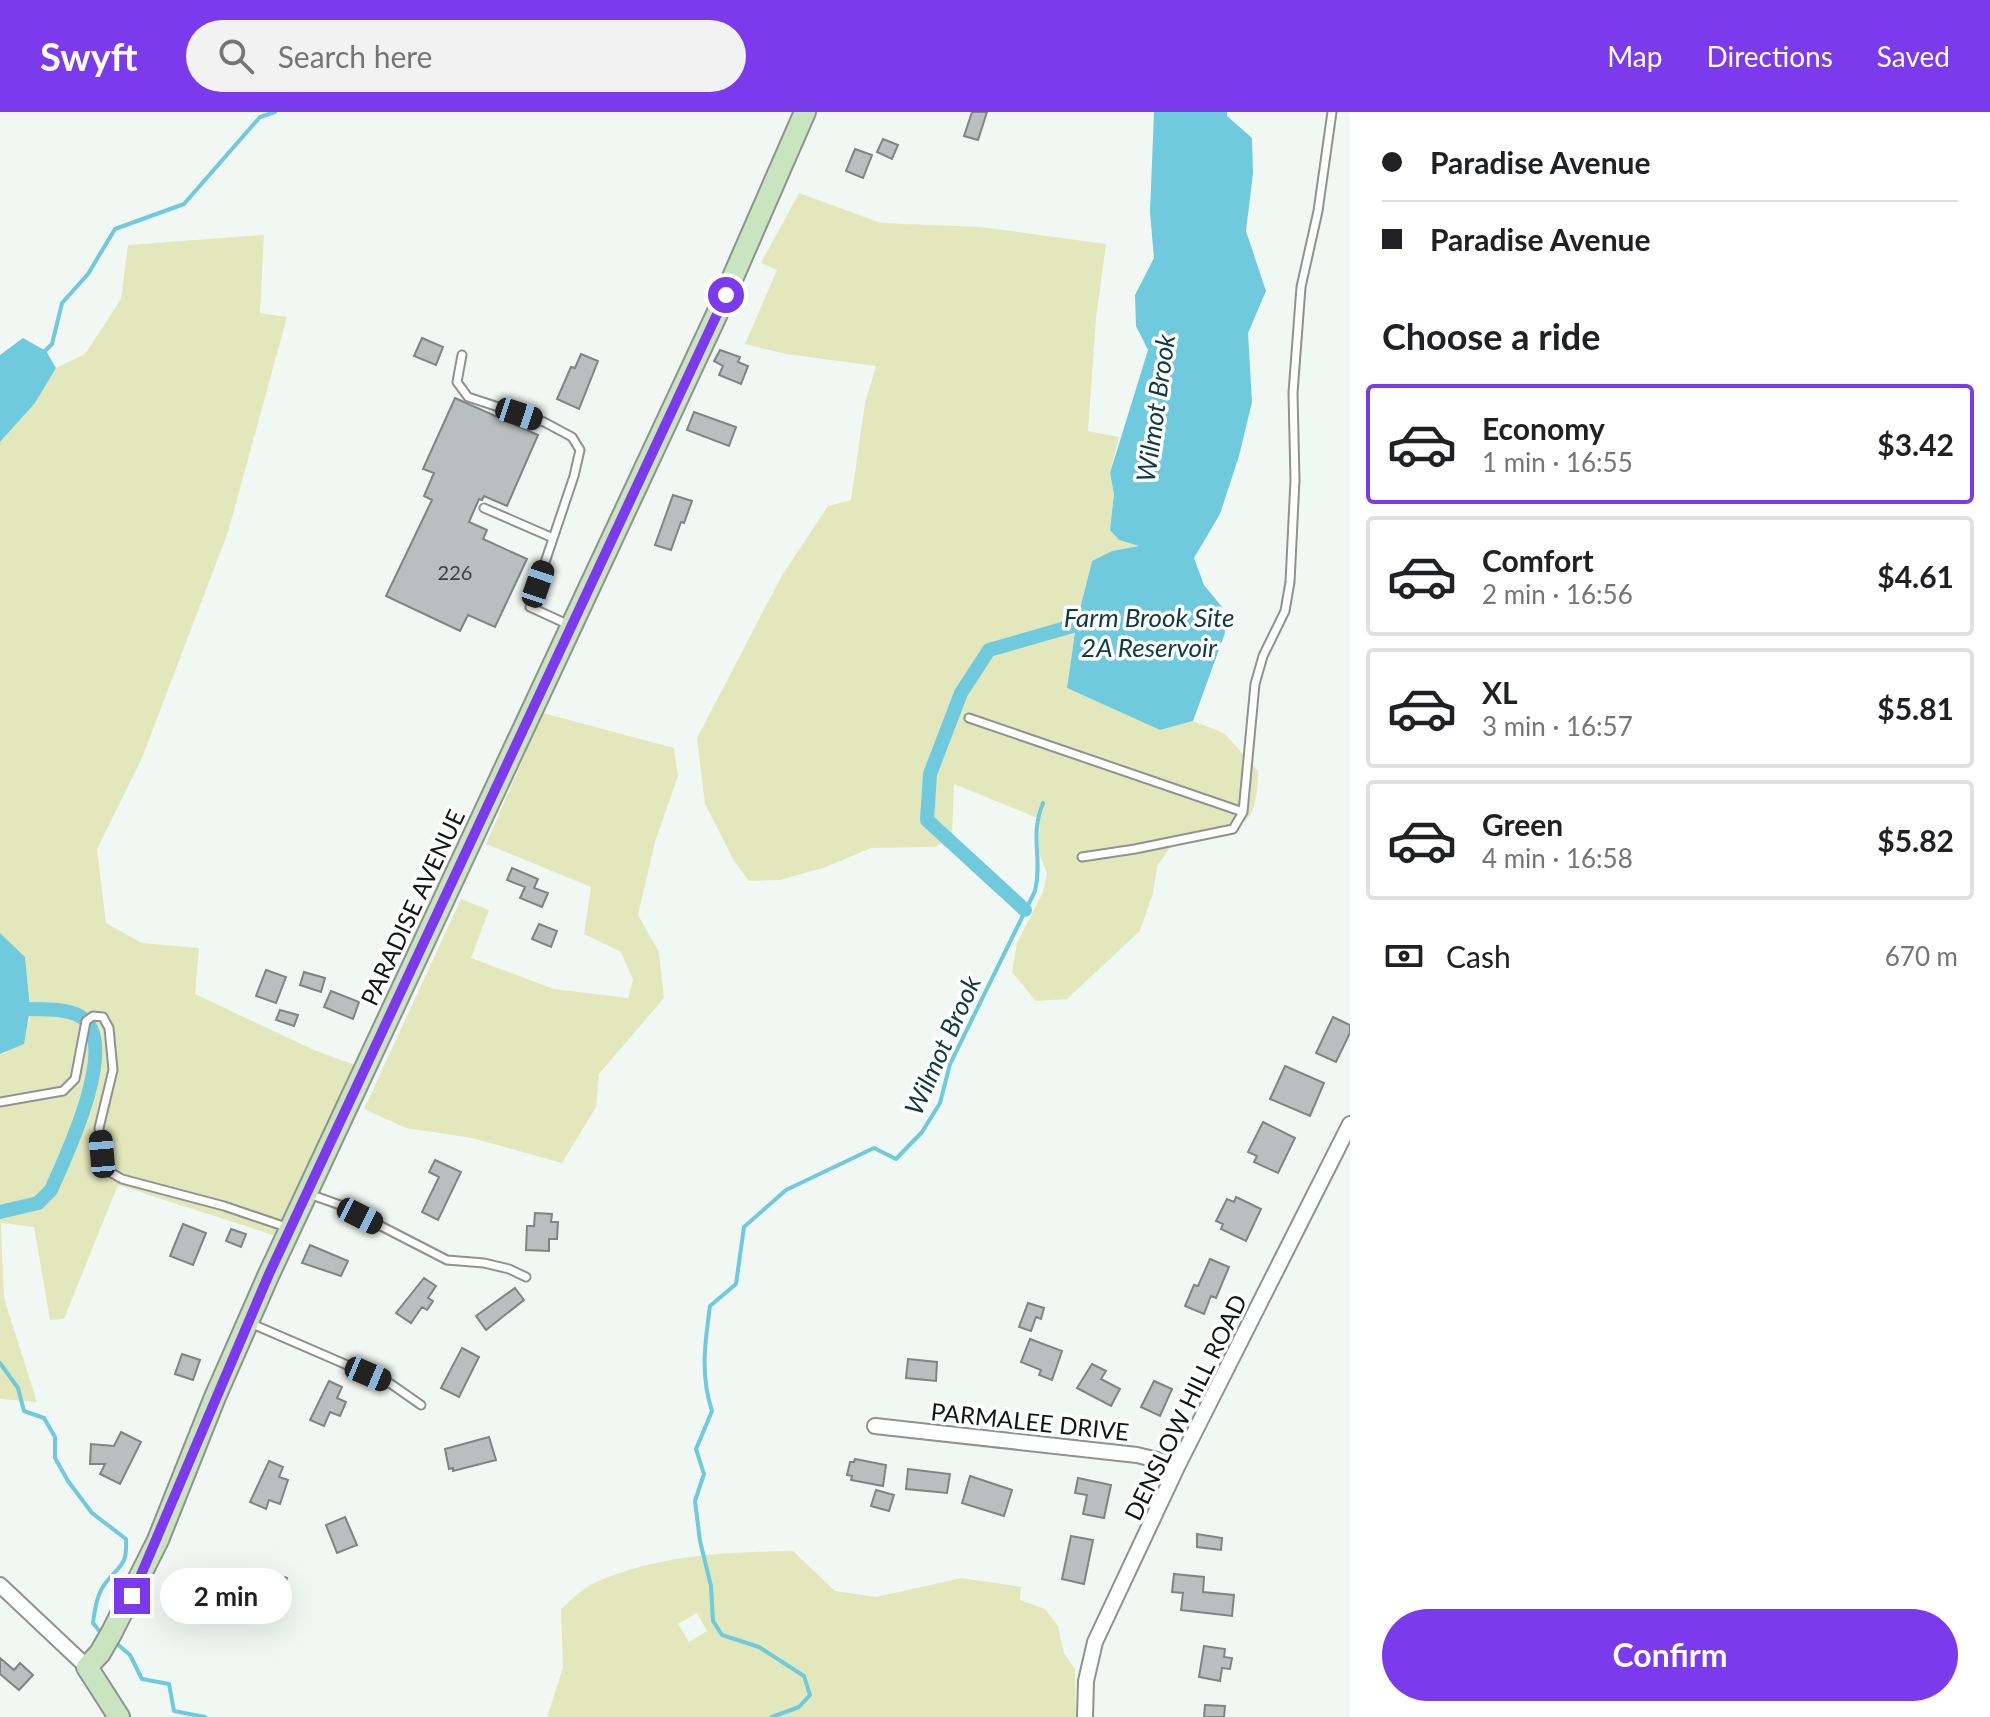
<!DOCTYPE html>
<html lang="en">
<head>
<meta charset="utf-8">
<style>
  body { margin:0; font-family:Lato,sans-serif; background:#f2f2f2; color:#202124; height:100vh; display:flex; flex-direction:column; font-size:30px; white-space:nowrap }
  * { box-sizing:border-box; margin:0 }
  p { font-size:26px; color:#757577 }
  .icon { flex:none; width:44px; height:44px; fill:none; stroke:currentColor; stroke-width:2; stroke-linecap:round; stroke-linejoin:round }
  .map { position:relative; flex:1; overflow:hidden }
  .details { display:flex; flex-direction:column; background:#fff; width:640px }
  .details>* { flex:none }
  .guide { display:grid; align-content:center; height:176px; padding:0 32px; background:#fff }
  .end { position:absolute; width:36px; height:36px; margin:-18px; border:10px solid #7c3aed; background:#fff; box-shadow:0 0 0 4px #fff }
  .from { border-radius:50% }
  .bubble { position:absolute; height:56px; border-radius:28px; background:#fff; box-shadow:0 8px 32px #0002; font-size:26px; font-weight:700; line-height:56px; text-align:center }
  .car { position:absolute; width:24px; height:48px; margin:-24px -12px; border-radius:10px; box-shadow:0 0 6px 2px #0007; background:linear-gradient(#222 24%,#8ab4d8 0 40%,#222 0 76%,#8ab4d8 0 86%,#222 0) }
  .guide b { display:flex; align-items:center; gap:28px; height:76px; font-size:30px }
  .guide b+b { border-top:2px solid #e0e0e0 }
  .guide i { width:20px; height:20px; background:#202124 }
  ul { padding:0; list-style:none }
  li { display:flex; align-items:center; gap:24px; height:120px; margin:0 16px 12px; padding:0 16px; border:4px solid #e0e0e0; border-radius:8px }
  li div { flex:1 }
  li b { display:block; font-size:30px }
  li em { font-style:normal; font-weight:700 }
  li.current { border-color:#7c3aed }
  li>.icon { width:72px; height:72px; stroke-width:1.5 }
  h2 { padding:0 32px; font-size:36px; line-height:96px }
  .pay { display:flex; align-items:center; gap:20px; height:88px; padding:0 32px; font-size:30px }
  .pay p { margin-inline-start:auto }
  .primary-button { display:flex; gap:16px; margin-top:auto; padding:16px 32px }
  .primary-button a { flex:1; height:92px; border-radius:48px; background:#7c3aed; color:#fff; font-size:32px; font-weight:700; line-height:92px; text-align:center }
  header { display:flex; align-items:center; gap:48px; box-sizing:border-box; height:112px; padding:0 40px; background:#7c3aed; color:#fff }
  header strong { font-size:38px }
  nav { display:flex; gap:44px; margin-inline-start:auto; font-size:28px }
  .search { width:560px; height:72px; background:#f2f2f2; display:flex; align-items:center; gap:20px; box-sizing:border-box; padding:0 28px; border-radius:44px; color:#757577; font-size:30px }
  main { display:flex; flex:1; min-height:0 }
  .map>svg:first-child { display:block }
</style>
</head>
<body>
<header>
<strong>Swyft</strong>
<div class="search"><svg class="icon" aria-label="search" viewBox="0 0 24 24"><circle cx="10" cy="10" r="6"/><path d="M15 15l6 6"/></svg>Search here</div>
<nav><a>Map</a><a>Directions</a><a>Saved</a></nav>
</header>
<main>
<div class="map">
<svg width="1350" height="1605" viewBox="0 0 1350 1605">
  <rect width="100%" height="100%" fill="#f1f8f4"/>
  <path fill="#e3e8bc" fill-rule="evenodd" d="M799 81 881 111 981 115 1106 132 1096 206 1088 319 1119 325 1110 361 1114 382 1110 418 1141 434 1112 439 1092 449 1076 513 1067 576 1160 618 1193 609 1224 621 1258 659C1258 726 1233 715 1177 726L1157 754 1153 781 1140 819 1067 887 1036 889 1012 860 1017 831 1043 780 1047 761 1038 739 1040 707 954 672 952 725 935 735 871 736 826 755 780 768 749 769 734 749 705 692 697 626 781 465 828 394 851 388 865 291 876 254 786 242 745 232 777 158 761 151Z
    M264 123 260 201 287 205 228 420 142 646 97 737 106 811 142 831 199 836 195 882 314 938 358 954 279 1125 118 1073 64 1207 50 1208 34 1115 1 1111 4 1186 37 1290 0 1287V942H5L30 909 25 845 0 821V330L35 291 56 256 85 242 121 187 128 133Z
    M543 601 674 636 678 664 655 730 638 803 659 840 664 886 599 962 596 995 562 1051 472 1026 406 1016 364 997 461 787 489 798 471 846 554 877 628 886 633 868 621 840 584 822 591 775 486 732Z
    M793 1439 835 1479 876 1485 962 1466 1021 1475 1020 1488 1045 1497 1058 1514 1064 1541 1075 1557 1076 1605H547L563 1556 561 1497C570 1489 580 1479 590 1473 654 1443 724 1440 793 1439ZM697 1501 707 1519 689 1530 678 1512Z"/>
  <path fill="#6fcade" d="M1154 0H1227V4L1252 26 1253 61 1246 119 1266 179 1248 221 1252 290 1239 344 1220 402 1194 446 1204 473 1222 495 1225 521 1193 609 1160 618 1067 576 1076 513 1092 449 1112 439 1139 434 1119 428 1110 418 1114 382 1110 361 1148 238 1136 214 1135 183 1154 146 1150 100Z
    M23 226 46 239 56 256 35 291 0 330V243Z
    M0 821 25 845 30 897 24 932 0 942Z"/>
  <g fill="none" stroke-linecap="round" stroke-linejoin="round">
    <path stroke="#6fcade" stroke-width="4" d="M44 240 52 232 62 191 88 162 115 117 184 92 260 5 275 0
      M0 1251 18 1276 24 1299 44 1306 55 1325V1346L68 1369 92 1401 126 1427C127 1451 123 1451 108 1468 97 1480 95 1496 93 1511L101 1521
      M116 1531 130 1543 142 1567 169 1572 174 1599 205 1605
      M772 1605 799 1595 810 1583 804 1564 759 1535 722 1523 713 1509 711 1474 700 1429 695 1389 704 1362 696 1337 712 1299C700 1262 705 1231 710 1194L736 1172 744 1115 786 1078 874 1036 896 1047 922 1020 940 991 950 952 1035 779C1043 746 1029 726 1043 691"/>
    <path stroke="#6fcade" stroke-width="14" d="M1025 798 927 708 930 662 961 581 989 538 1076 513 1094 515
      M0 1100 38 1091 51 1078C66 1044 118 936 84 907 71 896 47 898 30 897"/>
  </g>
  <path fill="#b8bfbe" stroke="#7e8584" stroke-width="2" d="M972 0H987L978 28 964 24Z
    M883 27 898 33 892 47 877 40Z
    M855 37 872 43 863 66 846 59Z
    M422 226 443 235 436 253 414 244Z
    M720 238 740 245 738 250 748 254 741 272 719 263 723 254 714 249Z
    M581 242 598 249 579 297 557 287 571 255 575 256Z
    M455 286 538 323 507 394 484 384 482 388 479 387 469 410 487 418 483 427 527 447 495 515 468 503 460 519 386 484 432 388 424 384 434 361 423 357Z
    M694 300 736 315 729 334 687 318Z
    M673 383 692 389 684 411 681 410 671 438 655 433Z
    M512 756 538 767 534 776 548 781 542 795 520 786 525 775 507 768Z
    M539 812 557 819 551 835 532 827Z
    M266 858 286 865 276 891 256 884Z
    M304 860 325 866 321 880 300 873Z
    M331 879 359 890 353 907 324 895Z
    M280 898 298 903 294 914 276 908Z
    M1333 905 1350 913V921L1336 950 1316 941Z
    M1285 954 1324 971 1310 1004 1270 987Z
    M1263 1010 1295 1026 1278 1061 1254 1050 1257 1044 1248 1040Z
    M435 1048 461 1060 438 1108 422 1100 439 1065 429 1060Z
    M1236 1085 1261 1097 1246 1129 1221 1117 1223 1112 1216 1109 1227 1087 1234 1090Z
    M535 1101 552 1102 551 1110H558L557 1127H549V1139L526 1138 527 1114H534Z
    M183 1112 206 1121 193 1153 170 1144Z
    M231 1117 246 1122 241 1135 226 1129Z
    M310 1133 348 1149 341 1164 302 1151Z
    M1210 1147 1229 1155 1216 1186 1211 1184 1204 1202 1185 1194 1194 1173 1198 1174Z
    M424 1166 436 1174 428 1186 433 1189 427 1198 422 1195 411 1211 396 1201Z
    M515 1176 524 1188 486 1218 476 1204Z
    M1028 1191 1044 1196 1041 1207 1036 1205 1031 1219 1019 1215Z
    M1030 1227 1062 1239 1052 1268 1039 1263 1041 1258 1021 1250Z
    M462 1236 479 1245 459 1285 441 1276Z
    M182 1242 200 1248 193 1268 175 1262Z
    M908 1247 937 1250 936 1269 906 1266Z
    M1092 1252 1106 1259 1101 1267 1120 1277 1111 1294 1077 1276Z
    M329 1269 342 1275 337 1286 346 1290 340 1304 330 1300 324 1314 310 1308Z
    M1154 1269 1172 1277 1160 1304 1141 1295Z
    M121 1320 141 1330 120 1372 100 1362 105 1352H90L91 1332 114 1334Z
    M489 1325 496 1348 453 1359V1356L449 1357 445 1337Z
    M855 1347 886 1353 883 1374 851 1368 852 1364 847 1363 850 1350H854Z
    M269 1349 283 1355 279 1365 288 1368 280 1392 269 1388 266 1397 250 1390Z
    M908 1357 950 1362 947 1381 906 1377Z
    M970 1364 1012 1378 1004 1404 962 1391Z
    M1078 1366 1111 1373 1104 1406 1083 1402 1087 1383 1075 1381Z
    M876 1378 894 1383 889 1399 871 1394Z
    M345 1405 357 1433 337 1441 326 1413Z
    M1197 1422 1222 1426 1221 1438 1197 1435Z
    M1071 1424 1093 1428 1084 1472 1062 1467Z
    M268 1460 287 1466 278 1496 258 1490Z
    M1174 1462 1204 1465 1203 1480 1234 1483 1232 1504 1181 1498 1183 1481 1172 1480Z
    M1204 1534 1225 1537 1224 1545 1232 1546 1230 1557 1222 1556 1220 1569 1199 1565Z
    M0 1546 14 1558 20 1551 33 1563 19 1578 0 1562Z
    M1205 1593 1225 1594 1224 1605H1204Z"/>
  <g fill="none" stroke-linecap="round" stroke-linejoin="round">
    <defs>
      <path id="lane" d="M462 243 457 270 468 285 544 310 572 325 580 338 574 364 530 495 569 513
        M484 396 553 426
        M969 606 1243 700
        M1082 745 1135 737 1233 717 1243 700 1255 572 1263 544 1285 499 1290 470 1295 368 1293 281 1301 175 1318 99 1332 0
        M0 990 63 979 75 967 86 909 93 904 103 905 109 916 113 958 99 1016 102 1042 108 1059 122 1067 224 1094 286 1115
        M309 1082 340 1093 447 1148 484 1151 509 1157 526 1165
        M250 1211 391 1272 421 1293"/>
      <path id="street" d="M875 1314 1137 1343 1178 1353
        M0 1473 87 1555
        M1085 1605 1086 1569 1095 1530 1178 1353 1350 1012"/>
      <path id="secondary" d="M119 1605 87 1555 100 1541 112 1520 158 1428 215 1285 269 1162 716 204 805 0"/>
    </defs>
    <use href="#lane" stroke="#8d9390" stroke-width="11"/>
    <use href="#street" stroke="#8d9390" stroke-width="18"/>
    <use href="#secondary" stroke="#8d9390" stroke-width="24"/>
    <use href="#lane" stroke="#fff" stroke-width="7"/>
    <use href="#street" stroke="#fff" stroke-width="14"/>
    <use href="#secondary" stroke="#c9e4bf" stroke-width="20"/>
  </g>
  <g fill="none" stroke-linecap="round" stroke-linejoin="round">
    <path stroke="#7c3aed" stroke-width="10" d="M132 1484 269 1162 726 183"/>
  </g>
  <g text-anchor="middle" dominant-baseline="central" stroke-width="7" stroke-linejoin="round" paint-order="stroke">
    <g font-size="20" fill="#3c403e">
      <text x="455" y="460">226</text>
    </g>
    <g font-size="24" fill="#131614" stroke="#fff">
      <text transform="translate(412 795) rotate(-65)">PARADISE AVENUE</text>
      <text transform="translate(1185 1295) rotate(-64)">DENSLOW HILL ROAD</text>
      <text transform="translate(1030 1309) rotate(6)">PARMALEE DRIVE</text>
    </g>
    <g font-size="26" font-style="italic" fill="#0f3a43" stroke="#fff">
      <text transform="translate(1155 296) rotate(-82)">Wilmot Brook</text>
      <text x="1149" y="505">Farm Brook Site<tspan x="1149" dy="30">2A Reservoir</tspan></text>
      <text transform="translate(942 933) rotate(-66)">Wilmot Brook</text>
    </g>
  </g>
</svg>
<i class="end from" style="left:726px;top:183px"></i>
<i class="end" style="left:132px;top:1484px"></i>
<div class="bubble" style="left:160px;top:1456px;width:132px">2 min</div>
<i class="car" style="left:519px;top:302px;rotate:108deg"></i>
<i class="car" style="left:538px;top:472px;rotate:19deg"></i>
<i class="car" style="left:102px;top:1042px;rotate:355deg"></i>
<i class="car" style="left:360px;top:1104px;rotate:117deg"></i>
<i class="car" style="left:368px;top:1262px;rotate:113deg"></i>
</div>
<section class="details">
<div class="guide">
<b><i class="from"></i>Paradise Avenue</b>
<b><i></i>Paradise Avenue</b>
</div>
<h2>Choose a ride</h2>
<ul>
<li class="current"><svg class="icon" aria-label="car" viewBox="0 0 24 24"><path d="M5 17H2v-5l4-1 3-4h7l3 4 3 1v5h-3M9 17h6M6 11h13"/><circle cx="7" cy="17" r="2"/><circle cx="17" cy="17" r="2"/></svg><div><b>Economy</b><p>1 min · 16:55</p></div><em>$3.42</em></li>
<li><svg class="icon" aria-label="car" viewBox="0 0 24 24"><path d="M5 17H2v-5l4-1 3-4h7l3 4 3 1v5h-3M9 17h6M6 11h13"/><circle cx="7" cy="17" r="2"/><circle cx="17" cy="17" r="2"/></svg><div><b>Comfort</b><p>2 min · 16:56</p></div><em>$4.61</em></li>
<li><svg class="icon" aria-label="car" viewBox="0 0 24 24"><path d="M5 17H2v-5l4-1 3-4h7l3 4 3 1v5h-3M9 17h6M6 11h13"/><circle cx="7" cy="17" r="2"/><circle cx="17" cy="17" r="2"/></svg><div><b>XL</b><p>3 min · 16:57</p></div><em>$5.81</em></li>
<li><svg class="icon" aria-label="car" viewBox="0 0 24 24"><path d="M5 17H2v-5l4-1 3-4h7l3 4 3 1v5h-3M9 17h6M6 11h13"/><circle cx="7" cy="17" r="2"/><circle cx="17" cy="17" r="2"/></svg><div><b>Green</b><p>4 min · 16:58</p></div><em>$5.82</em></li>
</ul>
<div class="pay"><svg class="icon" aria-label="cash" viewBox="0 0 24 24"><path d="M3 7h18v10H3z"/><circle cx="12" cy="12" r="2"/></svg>Cash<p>670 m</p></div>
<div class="primary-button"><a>Confirm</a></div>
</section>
</main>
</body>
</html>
